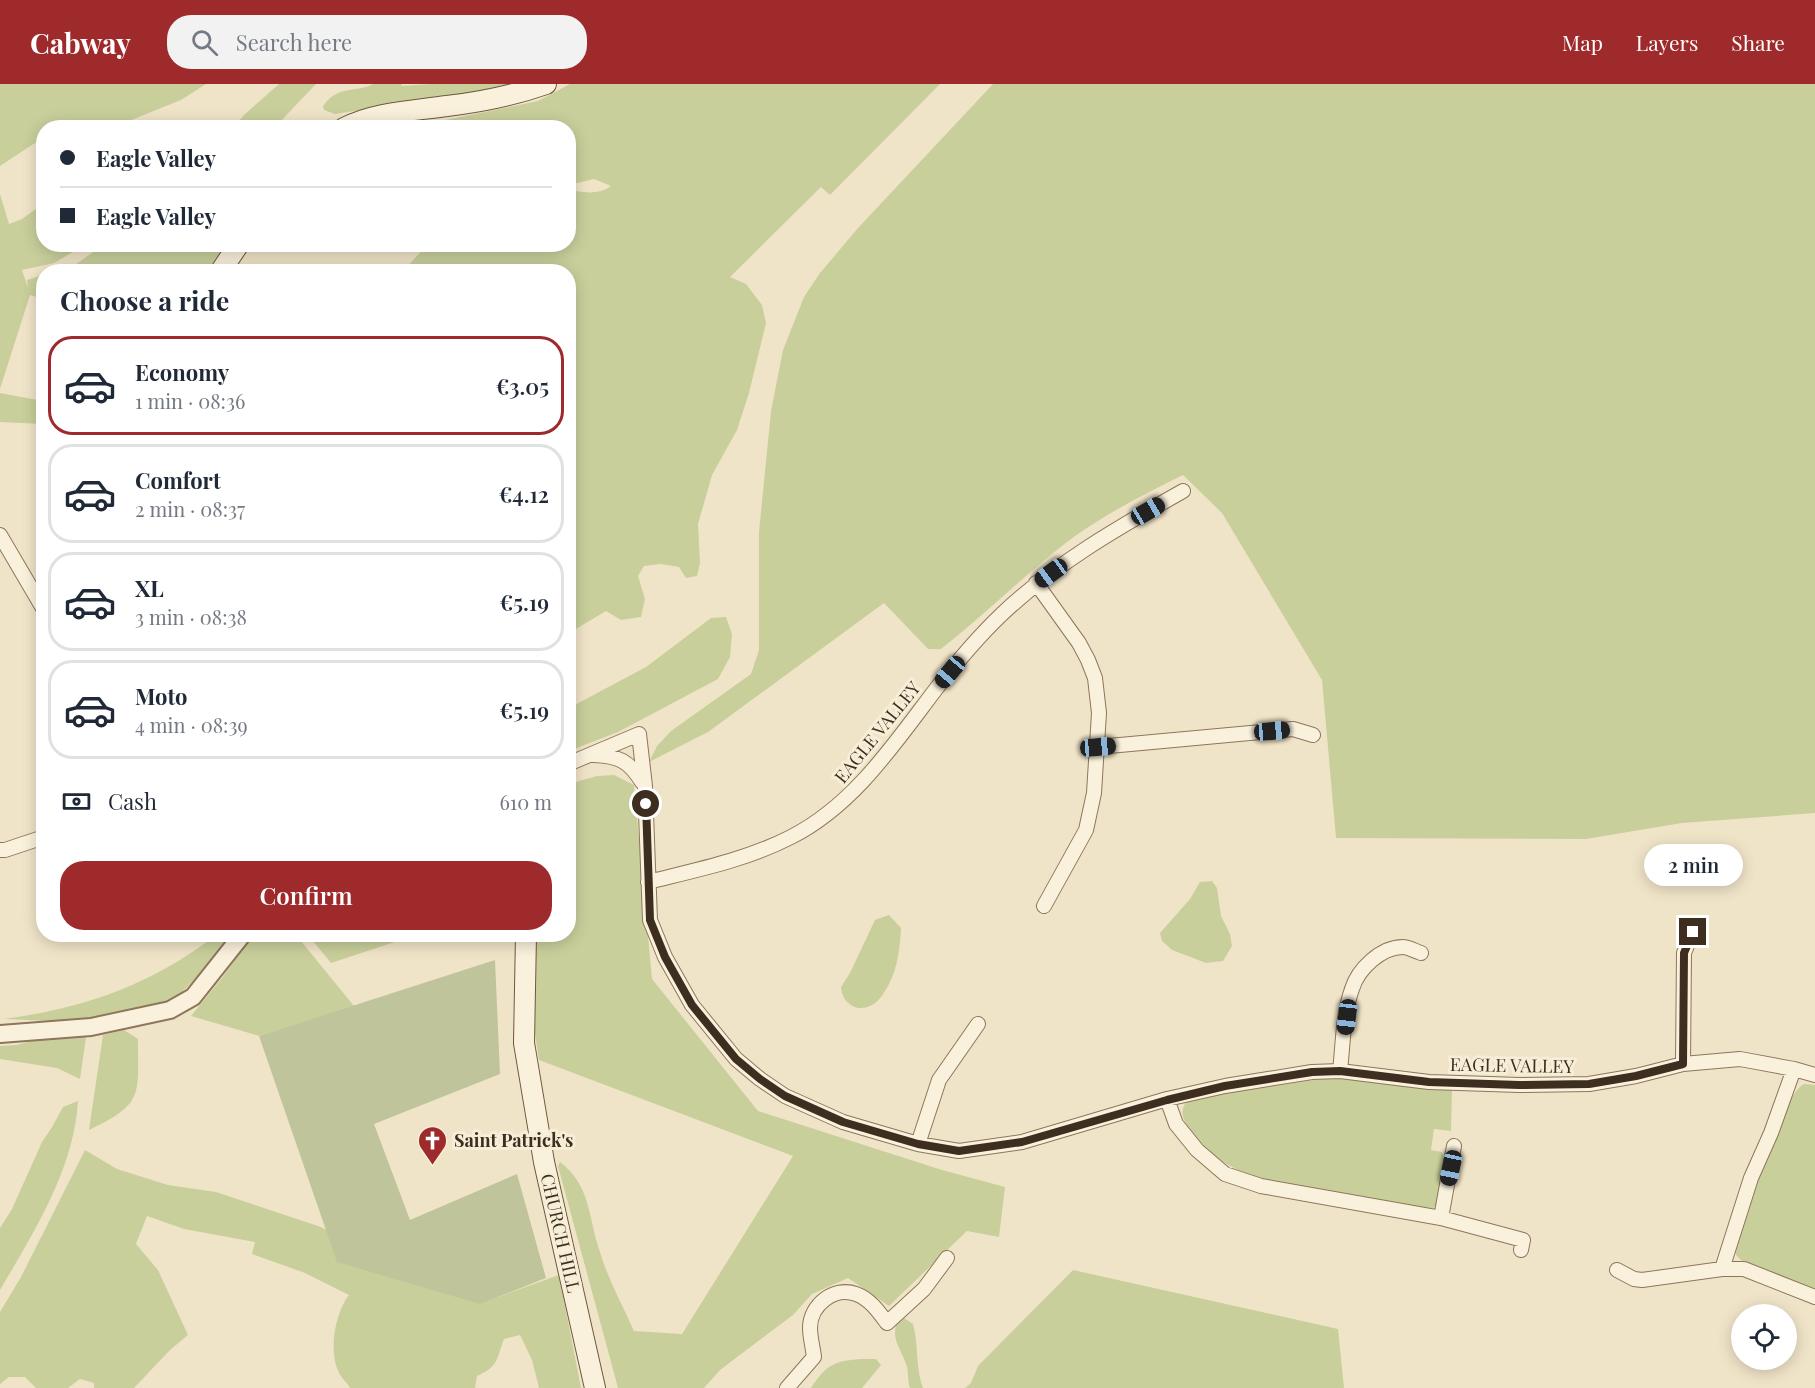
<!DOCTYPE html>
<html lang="en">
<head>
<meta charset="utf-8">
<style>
  body { margin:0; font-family:"Playfair Display",serif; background:#f2f2f3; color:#1f2937; height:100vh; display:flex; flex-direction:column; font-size:22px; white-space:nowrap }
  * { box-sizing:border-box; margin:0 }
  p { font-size:20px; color:#747a83 }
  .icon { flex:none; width:33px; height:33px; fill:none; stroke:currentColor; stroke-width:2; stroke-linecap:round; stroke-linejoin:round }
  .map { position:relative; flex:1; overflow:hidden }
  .details { position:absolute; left:36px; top:180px; width:540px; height:678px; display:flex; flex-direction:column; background:#fff; border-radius:24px; box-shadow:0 3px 15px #0003 }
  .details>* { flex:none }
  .banner { position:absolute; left:36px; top:36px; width:540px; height:132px; border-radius:24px; box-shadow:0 3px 15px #0003; display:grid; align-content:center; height:132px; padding:0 24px; background:#fff }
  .fabs { position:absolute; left:1731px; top:1220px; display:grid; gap:12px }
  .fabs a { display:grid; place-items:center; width:66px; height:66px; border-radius:50%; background:#fff; box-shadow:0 3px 15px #0003; font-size:30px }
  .end { position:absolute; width:27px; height:27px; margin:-14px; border:8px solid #3d2e20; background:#fff; box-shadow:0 0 0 3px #fff }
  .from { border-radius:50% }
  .bubble { position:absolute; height:42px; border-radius:21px; background:#fff; box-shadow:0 3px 15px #0003; font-size:20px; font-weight:600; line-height:42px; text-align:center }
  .car { position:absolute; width:18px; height:36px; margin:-18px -9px; border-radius:8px; box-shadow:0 0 4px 2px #0007; background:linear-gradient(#222 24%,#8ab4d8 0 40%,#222 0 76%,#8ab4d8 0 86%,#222 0) }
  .banner b { display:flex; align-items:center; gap:21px; height:57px; font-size:22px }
  .banner b+b { border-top:2px solid #e0e1e3 }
  .banner i { width:15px; height:15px; background:#1f2937 }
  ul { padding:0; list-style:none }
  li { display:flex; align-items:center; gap:18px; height:99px; margin:0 12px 9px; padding:0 12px; border:3px solid #e0e1e3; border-radius:24px }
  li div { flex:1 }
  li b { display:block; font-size:22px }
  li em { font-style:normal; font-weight:600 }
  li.active { border-color:#9e2a2b }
  li>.icon { width:54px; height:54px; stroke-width:1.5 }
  h2 { padding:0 24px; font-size:27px; line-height:72px }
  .pay { display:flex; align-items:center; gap:15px; height:66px; padding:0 24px; font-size:22px }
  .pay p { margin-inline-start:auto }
  .cta { display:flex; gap:12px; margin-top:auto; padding:12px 24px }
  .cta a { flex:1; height:69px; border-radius:24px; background:#9e2a2b; color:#fff; font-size:24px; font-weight:600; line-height:69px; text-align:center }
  header { display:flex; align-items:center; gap:36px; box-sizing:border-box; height:84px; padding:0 30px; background:#9e2a2b; color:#fff }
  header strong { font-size:28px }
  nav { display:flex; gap:33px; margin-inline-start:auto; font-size:21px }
  .search { width:420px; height:54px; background:#f2f2f3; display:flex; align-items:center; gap:15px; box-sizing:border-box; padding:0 21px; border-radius:24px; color:#747a83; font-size:22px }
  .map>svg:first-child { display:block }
</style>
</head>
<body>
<header>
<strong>Cabway</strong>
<div class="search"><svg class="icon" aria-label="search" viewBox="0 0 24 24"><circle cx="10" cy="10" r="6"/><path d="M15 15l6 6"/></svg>Search here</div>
<nav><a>Map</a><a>Layers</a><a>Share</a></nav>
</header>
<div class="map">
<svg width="1815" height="1304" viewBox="0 0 1815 1304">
  <rect width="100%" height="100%" fill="#f0e4c8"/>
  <path fill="#c9cf9b" d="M0 0H206L181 16 114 43 44 44 43 88 38 84V57L0 82Z
    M279 0H316L277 41 272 44 234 43 245 30Z
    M373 0H402L401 2 430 0H530L335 30 324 26 323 22C339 0 353 10 373 0Z
    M570 0H940L830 111 821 103 730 193 746 200 762 221 766 239 749 309 737 346 712 391 698 440 700 479 697 492 686 494 679 483 661 480 644 482 638 492 645 515 641 533 621 536 606 527 569 549 568 188 403 187 427 161 568 160 569 105C582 109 599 111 611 102L594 95 569 101 568 44 395 43 436 38 538 17Z
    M993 0H1815V729L1682 739 1586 755 1336 754 1322 596 1222 429 1183 391C1145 410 1105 430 1071 455 1026 489 986 530 941 565H928L884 519 708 648 649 678 657 662 671 647 751 590 759 566V448L771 327 783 266 804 213 820 189 858 144Z
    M0 110 9 140 22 135 43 120 44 160 85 161 54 179 22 186 28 204 27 196 43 191V215L30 211 0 305Z
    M103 161V160L226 161 206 187H57L72 183Z
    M0 309 43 317V340L0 338Z
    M726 533 732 550 730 573 718 595 618 648 569 667V624L646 583 711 534Z
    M614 691 634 701 652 895 758 1027 942 1086 1005 1103 999 1153 967 1147 889 1222 848 1194 812 1210 793 1231 720 1286 704 1304H618L558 1082 560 1078C591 1102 588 1132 599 1165 607 1193 622 1220 634 1247L682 1250 793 1072 539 976 530 917 531 851 568 850 569 700 597 692Z
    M1212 797 1217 804 1221 832 1230 850 1232 862 1223 877 1206 879 1172 866 1162 857 1160 849 1190 815 1200 798Z
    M889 831 901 844C900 863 898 883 889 900 886 906 880 916 875 919 859 931 842 920 841 903L850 889 875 836Z
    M216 851H232L202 888 180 910 148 926 74 938 4 935C85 924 151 901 216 851Z
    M253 851H296L354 922 259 952 191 932 222 894Z
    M308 851H416L331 879Z
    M124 946 138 955C138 1012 144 1020 89 1046L103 951Z
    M86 953 80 995 57 984 0 975V962L16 961 36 956Z
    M1330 994 1452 1005 1451 1047 1434 1045 1431 1066 1442 1068C1448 1083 1443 1110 1434 1124 1393 1122 1352 1113 1312 1105 1286 1100 1259 1096 1236 1085 1219 1077 1205 1064 1194 1050 1185 1040 1178 1030 1186 1018L1194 1016 1242 1006Z
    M1804 1000 1815 1001V1207L1742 1177 1736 1171 1735 1165C1744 1136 1781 1011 1804 1000Z
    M78 1017C74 1085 34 1148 0 1206V1144L12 1125 42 1058 52 1043 63 1023Z
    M85 1066 117 1085 168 1101 216 1108 318 1142 484 1218 559 1191 581 1304H539L532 1276 520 1251 504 1255C496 1276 499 1282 477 1292L475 1304H350C347 1298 341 1294 339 1289 328 1267 335 1229 349 1211L305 1189 252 1170 255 1158 184 1145 147 1132 136 1160 158 1186 188 1251 170 1266 134 1304H94V1299L80 1295 68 1304H36L25 1293H9L0 1300V1228L21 1193Z
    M1073 1186 1338 1245 1344 1304H965L971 1299 978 1282Z
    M904 1234 913 1240C919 1261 915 1283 923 1304H910C907 1296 909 1287 906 1280 900 1263 891 1256 897 1237Z
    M860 1275H876L881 1281 862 1304H811C826 1281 834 1277 860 1275Z"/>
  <path fill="#bfc49a" d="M495 876 500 990 374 1040 410 1136 517 1090 546 1194 480 1220 337 1178 259 952Z"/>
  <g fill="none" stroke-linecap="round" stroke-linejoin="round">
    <defs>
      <path id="minor" d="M0 451 44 526
        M1036 499 1079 559 1088 576 1095 594 1099 629 1094 709 1086 746 1044 822
        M1098 663 1293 645 1313 651
        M594 671C619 672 629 677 642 698
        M568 680 639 650 645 702 650 836 665 873 692 921 736 975 760 995 785 1012 843 1038 918 1060 959 1067 1022 1058 1167 1015 1225 1002 1312 988 1340 987 1429 998 1519 1001 1589 1000 1636 992 1683 980 1740 975 1794 985 1815 991
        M0 766H5L44 753
        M648 798C696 786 746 776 791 753 854 721 894 660 936 605 956 579 979 552 1002 530 1056 479 1119 443 1183 407
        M1683 980 1684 869 1693 847
        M1340 987C1343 960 1343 930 1352 905 1358 885 1381 863 1403 863 1408 863 1415 867 1421 869
        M1167 1015 1176 1040 1197 1066 1225 1090 1261 1102 1441 1134 1523 1156 1521 1166
        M918 1060 939 996 978 940
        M1441 1134 1454 1062
        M1722 1185H1744L1815 1213
        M1617 1186 1634 1195 1642 1196 1722 1185 1751 1094 1771 1049 1794 985
        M787 1304 814 1273C813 1264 810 1253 810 1244 810 1221 834 1202 856 1210 870 1215 879 1228 887 1239L924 1205 947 1174"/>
      <path id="tertiary" d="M0 950 91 943 170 926 193 913 243 850"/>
      <path id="secondary" d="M344 44C375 28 413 27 447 22 482 18 512 12 546 0
        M220 188 239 160
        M526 850 524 959 544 1078 595 1304"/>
    </defs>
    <use href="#minor" stroke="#8d765c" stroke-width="16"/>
    <use href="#tertiary" stroke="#8d765c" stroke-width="20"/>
    <use href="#secondary" stroke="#6f573f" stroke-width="22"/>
    <use href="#minor" stroke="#faf1dc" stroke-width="14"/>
    <use href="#tertiary" stroke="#faf1dc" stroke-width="16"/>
    <use href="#secondary" stroke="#faf1dc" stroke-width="20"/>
  </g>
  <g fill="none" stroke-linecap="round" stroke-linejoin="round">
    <path stroke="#3d2e20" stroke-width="8" d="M646 720 650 836 665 873 692 921 736 975 760 995 785 1012 843 1038 918 1060 959 1067 1022 1058 1167 1016 1225 1002 1312 988 1340 987 1429 998 1519 1001 1589 1000 1636 992 1683 980 1684 869 1693 848"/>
  </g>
  <defs>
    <symbol id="church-pin" viewBox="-11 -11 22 30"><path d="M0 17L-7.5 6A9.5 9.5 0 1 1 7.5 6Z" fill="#9e2a2b" stroke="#f7eed8"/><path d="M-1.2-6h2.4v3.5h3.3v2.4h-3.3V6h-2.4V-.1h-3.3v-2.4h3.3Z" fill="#fff"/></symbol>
  </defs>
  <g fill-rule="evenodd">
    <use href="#church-pin" x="416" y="1040" width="33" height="45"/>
  </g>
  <g text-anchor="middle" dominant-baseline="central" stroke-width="6" stroke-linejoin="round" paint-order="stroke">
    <g font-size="18" fill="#3d2e20" stroke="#f7eed8">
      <text transform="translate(877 648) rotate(-51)">EAGLE VALLEY</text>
      <text transform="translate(1512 981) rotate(1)">EAGLE VALLEY</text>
      <text transform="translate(561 1149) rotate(77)">CHURCH HILL</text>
    </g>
    <g font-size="18" font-weight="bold" fill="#3d2e20" stroke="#f7eed8" text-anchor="start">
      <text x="454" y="1056">Saint Patrick's</text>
    </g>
  </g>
</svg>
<div class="fabs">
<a><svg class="icon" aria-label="locate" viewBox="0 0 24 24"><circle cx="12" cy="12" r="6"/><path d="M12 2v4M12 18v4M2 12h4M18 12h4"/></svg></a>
</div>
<i class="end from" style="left:646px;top:720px"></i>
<i class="end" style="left:1693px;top:848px"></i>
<div class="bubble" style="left:1644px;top:760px;width:99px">2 min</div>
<i class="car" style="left:1148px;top:427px;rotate:60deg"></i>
<i class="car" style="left:1051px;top:489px;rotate:234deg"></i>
<i class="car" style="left:950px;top:588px;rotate:220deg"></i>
<i class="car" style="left:1272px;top:647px;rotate:85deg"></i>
<i class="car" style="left:1098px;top:663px;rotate:85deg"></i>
<i class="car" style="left:1347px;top:933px;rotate:187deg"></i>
<i class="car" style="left:1451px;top:1084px;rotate:192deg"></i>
<div class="banner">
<b><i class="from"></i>Eagle Valley</b>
<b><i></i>Eagle Valley</b>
</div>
<section class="details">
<h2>Choose a ride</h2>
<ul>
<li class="active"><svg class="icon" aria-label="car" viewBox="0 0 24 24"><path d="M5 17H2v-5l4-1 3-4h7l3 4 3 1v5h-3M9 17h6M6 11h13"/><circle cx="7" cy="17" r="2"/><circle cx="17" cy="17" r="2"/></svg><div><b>Economy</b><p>1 min · 08:36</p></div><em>€3.05</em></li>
<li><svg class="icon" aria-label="car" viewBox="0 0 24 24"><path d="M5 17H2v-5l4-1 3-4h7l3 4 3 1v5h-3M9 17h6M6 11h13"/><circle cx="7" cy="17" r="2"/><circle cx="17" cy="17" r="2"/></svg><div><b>Comfort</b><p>2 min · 08:37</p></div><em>€4.12</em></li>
<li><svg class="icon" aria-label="car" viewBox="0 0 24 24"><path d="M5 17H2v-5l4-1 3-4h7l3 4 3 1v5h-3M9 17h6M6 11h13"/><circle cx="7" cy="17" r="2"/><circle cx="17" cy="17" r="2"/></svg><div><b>XL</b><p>3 min · 08:38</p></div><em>€5.19</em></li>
<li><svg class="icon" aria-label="car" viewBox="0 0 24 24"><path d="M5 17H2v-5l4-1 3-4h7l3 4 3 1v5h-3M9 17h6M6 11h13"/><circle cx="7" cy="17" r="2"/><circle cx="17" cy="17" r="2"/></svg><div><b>Moto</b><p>4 min · 08:39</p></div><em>€5.19</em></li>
</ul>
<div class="pay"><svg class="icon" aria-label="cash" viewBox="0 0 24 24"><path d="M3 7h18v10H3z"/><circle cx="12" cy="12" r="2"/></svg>Cash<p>610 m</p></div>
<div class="cta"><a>Confirm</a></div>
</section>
</div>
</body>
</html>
